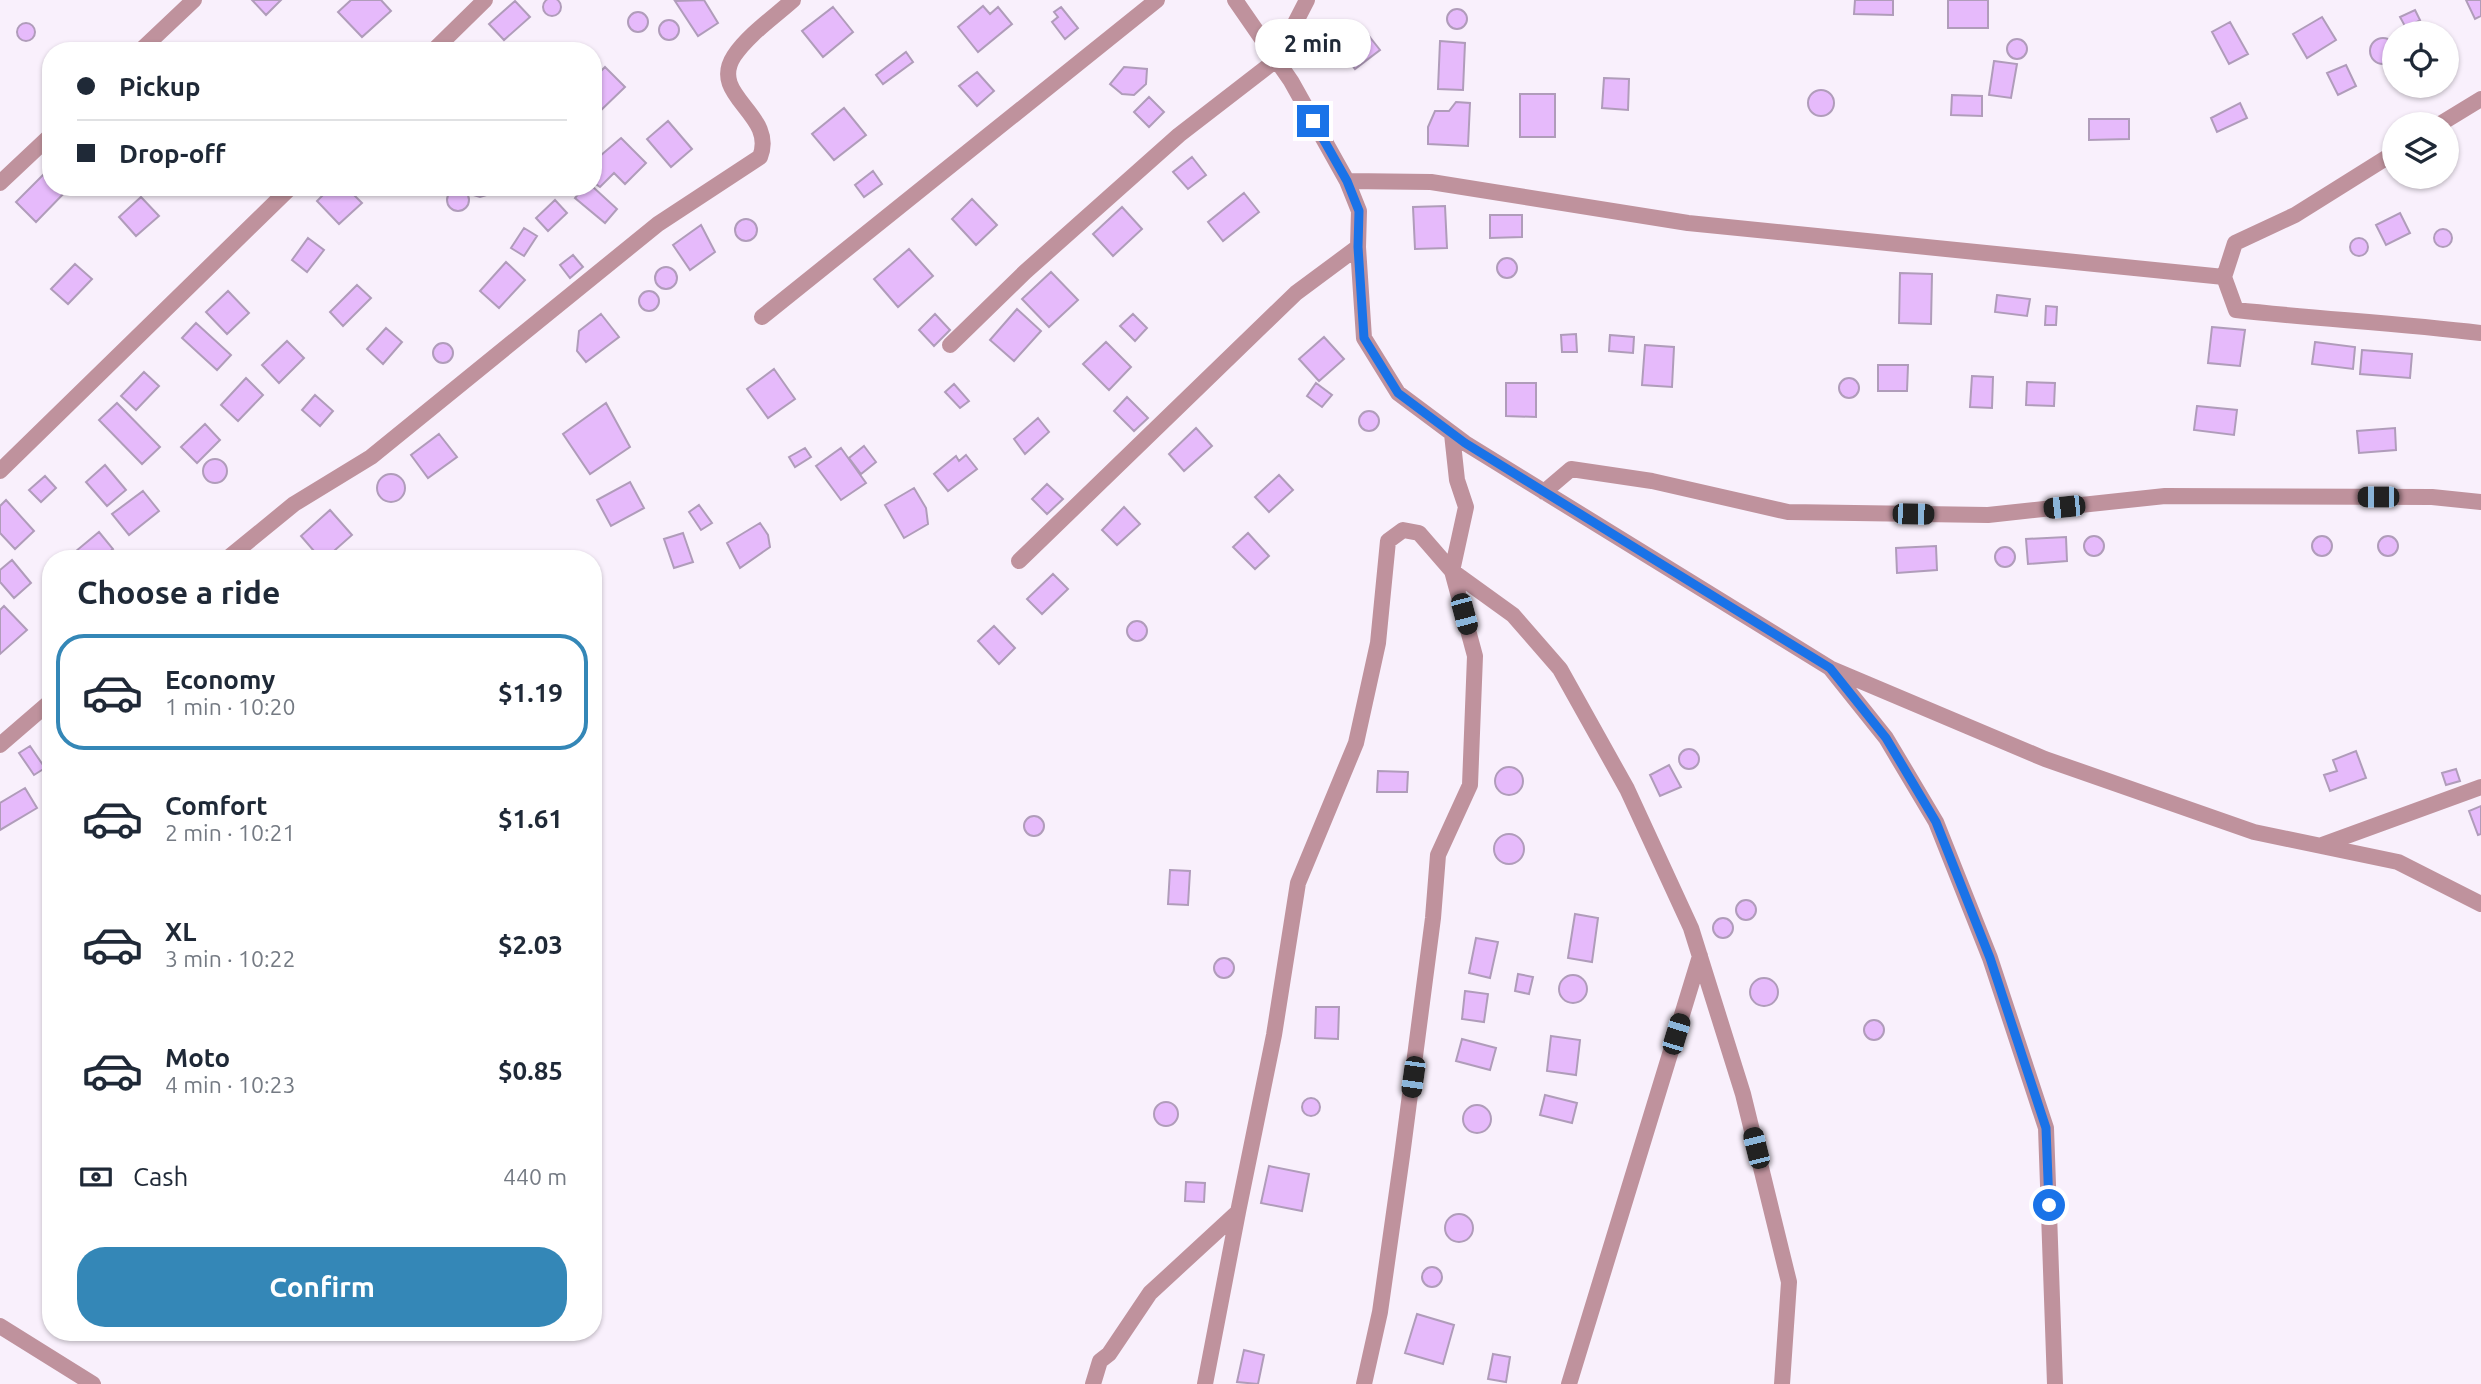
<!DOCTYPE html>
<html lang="en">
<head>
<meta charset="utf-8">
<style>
  body { margin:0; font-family:Ubuntu,sans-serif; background:#f2f2f3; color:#1f2937; height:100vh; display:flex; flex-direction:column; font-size:26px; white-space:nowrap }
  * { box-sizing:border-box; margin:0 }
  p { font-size:23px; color:#747a83 }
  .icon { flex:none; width:38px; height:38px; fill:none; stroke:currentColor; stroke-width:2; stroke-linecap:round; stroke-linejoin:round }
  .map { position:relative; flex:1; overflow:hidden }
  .side { position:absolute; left:42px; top:550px; width:560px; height:791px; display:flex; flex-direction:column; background:#fff; border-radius:28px; box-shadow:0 2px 5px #0004 }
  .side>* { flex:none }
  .top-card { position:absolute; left:42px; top:42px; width:560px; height:154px; border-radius:28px; box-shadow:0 2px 5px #0004; display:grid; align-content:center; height:154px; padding:0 35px; background:#fff }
  .tools { position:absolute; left:2382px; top:21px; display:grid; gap:14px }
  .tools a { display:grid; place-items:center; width:77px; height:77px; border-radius:50%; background:#fff; box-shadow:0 2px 5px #0004; font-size:35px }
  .end { position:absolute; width:32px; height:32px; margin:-16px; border:9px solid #1a73e8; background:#fff; box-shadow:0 0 0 4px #fff }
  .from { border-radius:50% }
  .bubble { position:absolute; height:49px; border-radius:24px; background:#fff; box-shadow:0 2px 5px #0004; font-size:23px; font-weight:700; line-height:49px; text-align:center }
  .car { position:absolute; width:21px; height:42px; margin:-21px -10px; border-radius:9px; box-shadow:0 0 5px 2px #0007; background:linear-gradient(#222 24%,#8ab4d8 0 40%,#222 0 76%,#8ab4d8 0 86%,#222 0) }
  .top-card b { display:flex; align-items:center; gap:24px; height:66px; font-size:26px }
  .top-card b+b { border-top:2px solid #e0e1e3 }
  .top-card i { width:18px; height:18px; background:#1f2937 }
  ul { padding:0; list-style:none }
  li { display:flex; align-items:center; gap:21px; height:116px; margin:0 14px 10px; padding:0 21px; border:4px solid transparent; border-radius:28px }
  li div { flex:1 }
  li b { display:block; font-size:26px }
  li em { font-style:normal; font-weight:700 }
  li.on { border-color:#3487b7 }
  li>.icon { width:63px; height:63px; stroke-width:1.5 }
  h2 { padding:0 35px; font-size:32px; line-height:84px }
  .pay { display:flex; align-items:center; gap:18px; height:77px; padding:0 35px; font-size:26px }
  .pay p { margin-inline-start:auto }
  .button { display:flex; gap:14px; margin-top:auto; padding:14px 35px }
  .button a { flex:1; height:80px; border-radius:28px; background:#3487b7; color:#fff; font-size:28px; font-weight:700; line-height:80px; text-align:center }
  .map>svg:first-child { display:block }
</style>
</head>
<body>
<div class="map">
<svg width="2481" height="1384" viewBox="0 0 2481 1384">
  <rect width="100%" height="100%" fill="#f9f0fc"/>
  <path fill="#e6bafb" stroke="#b09cba" stroke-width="2" d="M543 7a9 9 0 1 1 18 0a9 9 0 1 1-18 0Z
    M252 0H281L266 15Z
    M351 0H381L391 11 362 37 338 12Z
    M704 0 718 23 698 36 675 1Z
    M1855 0H1893V15L1854 14Z
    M1948 0H1988V28H1948Z
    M2466 0H2481V16L2475 19Z
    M515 1 530 17 504 40 489 24Z
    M983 6 990 14 998 7 1012 24 978 52 958 27Z
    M833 7 853 32 823 57 802 31Z
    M1061 7 1078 28 1065 39 1052 22 1058 17 1054 12Z
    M1447 19a10 10 0 1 1 20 0a10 10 0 1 1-20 0Z
    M2415 10 2420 20 2406 28 2400 17Z
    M628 22a10 10 0 1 1 20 0a10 10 0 1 1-20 0Z
    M2322 17 2336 40 2307 58 2293 34Z
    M659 30a10 10 0 1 1 20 0a10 10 0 1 1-20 0Z
    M2230 22 2248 54 2229 64 2212 32Z
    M17 32a9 9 0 1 1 18 0a9 9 0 1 1-18 0Z
    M1369 36 1380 50 1355 69 1344 54Z
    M2370 51a13 13 0 1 1 26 0a13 13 0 1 1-26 0Z
    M2007 49a10 10 0 1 1 20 0a10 10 0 1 1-20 0Z
    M1440 41 1465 43 1463 90 1438 89Z
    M906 52 913 62 883 84 876 75Z
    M1994 61 2017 64 2011 98 1989 95Z
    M2346 65 2356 86 2338 95 2327 73Z
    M605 67 625 87 597 114 593 110V79Z
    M1124 67 1147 69 1146 84 1134 95 1122 94 1110 84Z
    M977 72 994 91 977 106 959 86Z
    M1604 78 1629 79 1628 110 1602 108Z
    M1808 103a13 13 0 1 1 26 0a13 13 0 1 1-26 0Z
    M1520 94H1555V137H1520Z
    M1952 95 1982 96V116L1951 115Z
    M1149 97 1164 112 1149 127 1134 112Z
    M1456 102 1470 103 1468 146 1428 144V127L1435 111H1449Z
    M2240 103 2247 118 2217 132 2211 118Z
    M844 108 866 135 834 160 812 134Z
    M2089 119H2129V139L2089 140Z
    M668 121 692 149 671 167 647 139Z
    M621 138 646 163 625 184 614 173 600 187 593 182V162Z
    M1192 157 1206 175 1188 189 1173 172Z
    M51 167V187H70L36 222 16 202Z
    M873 171 882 184 864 197 855 185Z
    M331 187H346L362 203 339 224 317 201Z
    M492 187 487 195 480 197 473 195 469 187Z
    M584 187H593L617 209 605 223 575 198Z
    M447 200a11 11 0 1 1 22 0a11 11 0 1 1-22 0Z
    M1244 193 1259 212 1223 241 1208 222Z
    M141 197 159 216 136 236 119 217Z
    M972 199 997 225 976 245 952 219Z
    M555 200 567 213 548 231 536 218Z
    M1445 206 1447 248 1415 249 1413 207Z
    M1122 207 1142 229 1113 256 1093 234Z
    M2400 213 2410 233 2386 245 2376 225Z
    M1490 215H1522V237L1490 238Z
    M735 230a11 11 0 1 1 22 0a11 11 0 1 1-22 0Z
    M701 225 715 252 690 270 673 245Z
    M524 228 537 236 524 256 511 248Z
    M2434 238a9 9 0 1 1 18 0a9 9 0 1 1-18 0Z
    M2350 247a9 9 0 1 1 18 0a9 9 0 1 1-18 0Z
    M308 238 324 250 307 272 292 260Z
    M909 249 933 276 898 307 874 279Z
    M573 255 583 267 570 278 560 265Z
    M1497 268a10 10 0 1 1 20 0a10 10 0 1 1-20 0Z
    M506 262 525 280 499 308 480 291Z
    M75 264 92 279 68 304 51 289Z
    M655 278a11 11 0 1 1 22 0a11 11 0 1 1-22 0Z
    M1051 272 1078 300 1049 327 1022 299Z
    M1900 273 1932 274 1931 324 1899 323Z
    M357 285 371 298 343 326 330 312Z
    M228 291 249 313 227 334 206 312Z
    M639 301a10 10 0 1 1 20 0a10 10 0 1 1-20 0Z
    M1997 295 2030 299 2027 316 1995 312Z
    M2046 306 2057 307 2056 325H2045Z
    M1017 309 1041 331 1014 361 990 340Z
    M601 314 619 337 586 362 577 351 579 331Z
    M935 314 950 330 934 346 919 330Z
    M1133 314 1147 328 1135 341 1120 326Z
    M196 323 231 355 217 370 182 338Z
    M2212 327 2245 330 2240 366 2208 363Z
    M386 328 402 342 383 364 367 349Z
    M1576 334 1577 352H1562L1561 335Z
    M1610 335 1634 337 1633 353 1609 351Z
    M1324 337 1344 359 1319 381 1299 359Z
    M287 341 304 358 279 383 262 365Z
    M1106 342 1131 367 1109 390 1083 364Z
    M2315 342 2355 347 2353 369 2312 364Z
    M433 353a10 10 0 1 1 20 0a10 10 0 1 1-20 0Z
    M1645 345 1674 347 1672 387 1642 385Z
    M2362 350 2412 354 2410 378 2360 374Z
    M1878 365H1908L1907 391H1878Z
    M774 369 795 399 768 418 747 389Z
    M144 372 159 386 136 410 121 396Z
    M1972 376 1993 377 1992 408 1970 407Z
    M1839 388a10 10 0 1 1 20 0a10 10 0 1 1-20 0Z
    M246 378 263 395 238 421 221 405Z
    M2027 382 2055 383 2054 406 2026 405Z
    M1316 383 1332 395 1322 407 1307 396Z
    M1506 383H1536V417L1506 416Z
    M954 384 969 401 960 408 945 392Z
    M315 395 333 411 320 426 302 410Z
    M1127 397 1148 418 1134 431 1114 411Z
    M117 403 160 447 142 464 99 420Z
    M606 403 630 447 590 474 563 434Z
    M2197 406 2237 410 2234 435 2194 430Z
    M1359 421a10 10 0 1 1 20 0a10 10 0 1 1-20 0Z
    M1038 418 1049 432 1025 454 1014 439Z
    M205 424 220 440 197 463 181 447Z
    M1196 428 1212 446 1184 471 1169 454Z
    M2395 428 2396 450 2359 453 2357 431Z
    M439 434 457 457 428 478 411 455Z
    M864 446 876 462 861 474 849 458Z
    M805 448 811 457 795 467 789 457Z
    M841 448 866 483 841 500 816 466Z
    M966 455 977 469 948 491 934 474 956 456 959 461Z
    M203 471a12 12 0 1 1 24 0a12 12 0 1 1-24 0Z
    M105 465 126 490 107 506 86 482Z
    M377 488a14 14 0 1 1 28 0a14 14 0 1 1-28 0Z
    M1279 475 1293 490 1269 512 1255 497Z
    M45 476 56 488 41 502 29 490Z
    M630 482 644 508 611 526 597 500Z
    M1047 484 1063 499 1047 514 1032 499Z
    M914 488 926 508 928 524 904 538 885 505Z
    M143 491 159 511 129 535 112 514Z
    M6 500 34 531 15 549 0 533V506Z
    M699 505 712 523 701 530 689 512Z
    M1124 507 1140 524 1117 545 1102 530Z
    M330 510 352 535 326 558H320L301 536Z
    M760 523 768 535 770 547 740 568 727 543Z
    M99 532 113 549 101 558H82L76 551Z
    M683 533 693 562 674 568 664 539Z
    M1248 533 1269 556 1255 569 1233 547Z
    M2084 546a10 10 0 1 1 20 0a10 10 0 1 1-20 0Z
    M2312 546a10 10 0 1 1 20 0a10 10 0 1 1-20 0Z
    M2378 546a10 10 0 1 1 20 0a10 10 0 1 1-20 0Z
    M2066 537 2067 561 2028 564 2026 539Z
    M1936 546 1937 570 1897 573 1896 548Z
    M1995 557a10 10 0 1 1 20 0a10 10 0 1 1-20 0Z
    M12 560 31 583 14 598 0 582V570Z
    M1053 574 1068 589 1042 614 1027 599Z
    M4 606 27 630 0 654V610Z
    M1127 631a10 10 0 1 1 20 0a10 10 0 1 1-20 0Z
    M994 626 1015 648 999 664 978 641Z
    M30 746 45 768 34 775 19 753Z
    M1679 759a10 10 0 1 1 20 0a10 10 0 1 1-20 0Z
    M2356 751 2366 778 2330 791 2324 775 2337 771 2333 760Z
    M1669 765 1681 787 1660 796 1650 775Z
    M1495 781a14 14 0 1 1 28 0a14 14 0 1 1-28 0Z
    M2456 769 2460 781 2446 785 2442 773Z
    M1378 771 1408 772 1407 792H1377Z
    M25 788 37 808 0 830V803Z
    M2481 806V834L2478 835 2469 811Z
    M1024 826a10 10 0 1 1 20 0a10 10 0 1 1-20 0Z
    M1494 849a15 15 0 1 1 30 0a15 15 0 1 1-30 0Z
    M1170 870 1190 871 1188 905 1168 904Z
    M1736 910a10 10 0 1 1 20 0a10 10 0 1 1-20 0Z
    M1575 914 1598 918 1592 962 1568 958Z
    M1713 928a10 10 0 1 1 20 0a10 10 0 1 1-20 0Z
    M1476 938 1498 942 1490 978 1469 973Z
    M1214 968a10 10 0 1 1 20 0a10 10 0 1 1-20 0Z
    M1518 974 1533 977 1529 994 1515 991Z
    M1559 989a14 14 0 1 1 28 0a14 14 0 1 1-28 0Z
    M1750 992a14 14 0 1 1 28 0a14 14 0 1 1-28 0Z
    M1465 991 1488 994 1484 1022 1462 1019Z
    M1316 1007H1339L1338 1039 1315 1038Z
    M1864 1030a10 10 0 1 1 20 0a10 10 0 1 1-20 0Z
    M1551 1036 1580 1040 1576 1075 1547 1071Z
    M1462 1039 1496 1048 1490 1070 1456 1061Z
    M1545 1095 1577 1103 1572 1123 1540 1115Z
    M1302 1107a9 9 0 1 1 18 0a9 9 0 1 1-18 0Z
    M1154 1114a12 12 0 1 1 24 0a12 12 0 1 1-24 0Z
    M1463 1119a14 14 0 1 1 28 0a14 14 0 1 1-28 0Z
    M1269 1166 1309 1174 1302 1211 1261 1203Z
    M1186 1182 1205 1183 1204 1202 1185 1201Z
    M1445 1228a14 14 0 1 1 28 0a14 14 0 1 1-28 0Z
    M1422 1277a10 10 0 1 1 20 0a10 10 0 1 1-20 0Z
    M1417 1314 1454 1325 1443 1364 1405 1353Z
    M1244 1350 1264 1355 1258 1384 1237 1382Z
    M1493 1354 1510 1357 1506 1382 1488 1379Z"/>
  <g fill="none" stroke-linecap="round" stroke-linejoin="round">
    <path stroke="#bf929d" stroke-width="16" d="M1235 0 1291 81 1347 181 1359 211 1358 247 1364 338 1398 393 1465 443 1830 668 1886 738 1936 822 1990 958 2046 1128 2055 1384
      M140 51 194 0
      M433 51 485 0
      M2440 124 2481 99
      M1347 181 1431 182 1688 223 2224 277 2236 310C2318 319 2399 323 2481 333
      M0 183 51 135
      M2224 277 2235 243 2295 215 2394 153
      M762 317 1157 0
      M950 345 1025 272 1179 135 1276 60 1307 0
      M1452 434 1457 480 1466 507 1452 571 1513 615 1560 669 1627 789 1691 928 1743 1094 1789 1282 1782 1384
      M0 471 291 187
      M1544 492 1571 469 1652 481 1788 512 1988 515 2165 496 2432 497 2481 502
      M228 558 294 504 371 457 658 224 760 157C777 114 708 96 734 56 748 35 774 17 793 0
      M1019 561 1296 293 1358 247
      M1832 669 2045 759 2254 832 2398 862 2481 904
      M0 745 51 701
      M2322 845 2481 787
      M1238 1212 1274 1035 1298 883 1356 743 1378 643 1388 541 1403 530 1419 533 1452 571 1475 656 1470 785 1438 855 1433 918 1402 1156 1380 1312 1364 1384
      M0 1326 93 1384
      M1093 1384 1100 1361 1109 1354 1150 1293 1238 1212 1205 1384
      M1569 1384 1700 956"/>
  </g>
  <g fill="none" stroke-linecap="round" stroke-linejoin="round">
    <path stroke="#1a73e8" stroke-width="9" d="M1313 121 1347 181 1359 211 1358 247 1364 338 1398 393 1465 443 1830 668 1886 738 1936 822 1990 958 2046 1128 2049 1205"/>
  </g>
</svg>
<div class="tools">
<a><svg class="icon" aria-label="locate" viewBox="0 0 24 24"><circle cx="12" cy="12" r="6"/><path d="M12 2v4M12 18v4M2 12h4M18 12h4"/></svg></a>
<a><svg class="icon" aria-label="layers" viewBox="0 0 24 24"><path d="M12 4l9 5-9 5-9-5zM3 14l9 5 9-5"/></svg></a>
</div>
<i class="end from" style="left:2049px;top:1205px"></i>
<i class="end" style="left:1313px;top:121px"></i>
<div class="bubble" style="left:1255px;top:19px;width:116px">2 min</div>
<i class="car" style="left:2378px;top:497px;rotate:270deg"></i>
<i class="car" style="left:2064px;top:507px;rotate:264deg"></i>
<i class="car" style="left:1913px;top:514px;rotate:91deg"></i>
<i class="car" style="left:1464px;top:614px;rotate:165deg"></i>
<i class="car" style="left:1676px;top:1034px;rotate:17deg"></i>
<i class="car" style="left:1413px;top:1077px;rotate:188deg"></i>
<i class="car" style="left:1756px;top:1148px;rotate:346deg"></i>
<div class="top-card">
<b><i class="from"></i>Pickup</b>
<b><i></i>Drop-off</b>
</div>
<section class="side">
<h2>Choose a ride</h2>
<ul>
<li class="on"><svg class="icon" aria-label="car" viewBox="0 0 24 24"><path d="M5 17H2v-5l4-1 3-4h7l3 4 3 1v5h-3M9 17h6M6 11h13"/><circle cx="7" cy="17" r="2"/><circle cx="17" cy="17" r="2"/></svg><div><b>Economy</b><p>1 min · 10:20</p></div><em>$1.19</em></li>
<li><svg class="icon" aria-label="car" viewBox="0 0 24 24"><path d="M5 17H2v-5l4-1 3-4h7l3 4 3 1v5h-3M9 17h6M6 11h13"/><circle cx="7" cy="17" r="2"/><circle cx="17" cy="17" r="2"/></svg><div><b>Comfort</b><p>2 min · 10:21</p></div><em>$1.61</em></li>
<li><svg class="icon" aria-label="car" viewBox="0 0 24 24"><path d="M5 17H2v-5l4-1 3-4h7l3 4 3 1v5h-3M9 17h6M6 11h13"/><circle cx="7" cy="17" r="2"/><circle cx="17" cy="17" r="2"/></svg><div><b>XL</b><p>3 min · 10:22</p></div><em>$2.03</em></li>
<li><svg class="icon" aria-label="car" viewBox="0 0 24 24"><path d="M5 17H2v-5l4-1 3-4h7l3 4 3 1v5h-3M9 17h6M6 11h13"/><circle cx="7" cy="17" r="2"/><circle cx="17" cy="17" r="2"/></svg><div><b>Moto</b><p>4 min · 10:23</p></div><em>$0.85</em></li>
</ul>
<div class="pay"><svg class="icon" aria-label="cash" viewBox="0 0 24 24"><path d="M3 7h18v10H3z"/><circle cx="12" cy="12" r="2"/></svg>Cash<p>440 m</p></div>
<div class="button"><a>Confirm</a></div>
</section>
</div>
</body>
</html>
